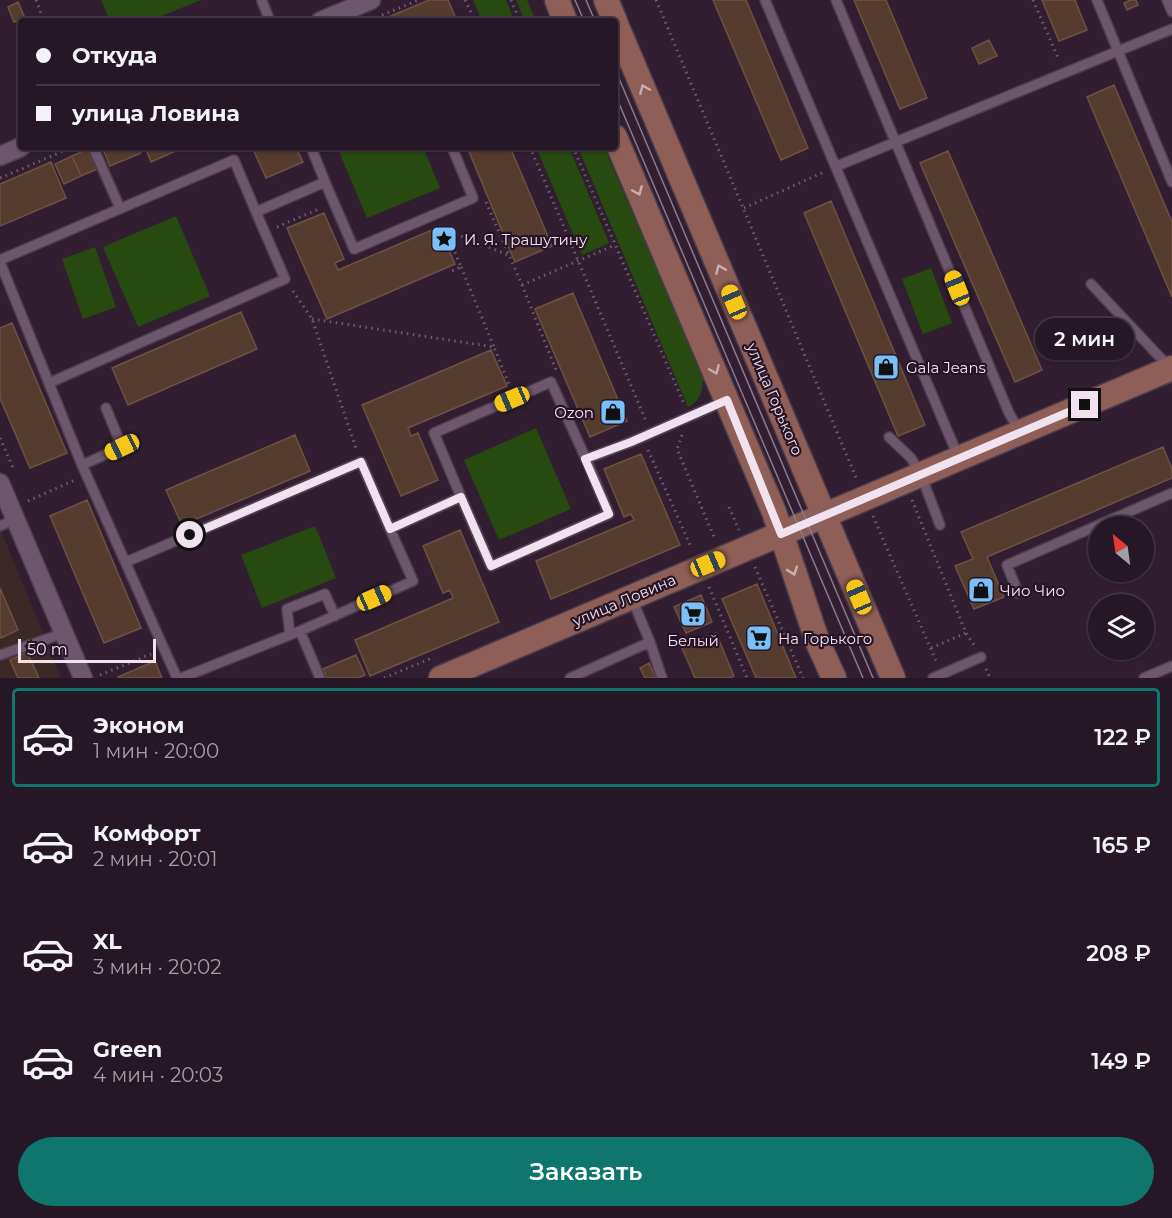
<!DOCTYPE html>
<html lang="ru">
<head>
<meta charset="utf-8">
<style>
  body { margin:0; font-family:Montserrat,sans-serif; background:#2d202d; color:#f1f3f6; height:100vh; display:flex; flex-direction:column; font-size:22px; white-space:nowrap }
  * { box-sizing:border-box; margin:0 }
  p { font-size:20px; color:#a39fa7 }
  .icon { flex:none; width:33px; height:33px; fill:none; stroke:currentColor; stroke-width:2; stroke-linecap:round; stroke-linejoin:round }
  .map { position:relative; height:678px; overflow:hidden }
  .side { display:flex; flex-direction:column; background:#251725; flex:1 }
  .side>* { flex:none }
  .top-card { position:absolute; left:18px; top:18px; width:600px; height:132px; border-radius:6px; box-shadow:0 2px 4px #0004,0 0 0 2px #423642; display:grid; align-content:center; height:132px; padding:0 18px; background:#251725 }
  .needle { width:39px; rotate:331deg }
  .controls { position:absolute; left:1088px; top:516px; display:grid; gap:12px }
  .controls a { display:grid; place-items:center; width:66px; height:66px; border-radius:50%; background:#251725; box-shadow:0 2px 4px #0004,0 0 0 2px #423642; font-size:30px }
  .scale { position:absolute; left:18px; bottom:15px; width:138px; box-sizing:border-box; padding-left:6px; border:3px solid #f0e3ef; border-top:0; font-size:16px; line-height:21px; white-space:nowrap; color:#f0e3ef; -webkit-text-stroke:4px #271527; paint-order:stroke }
  .end { position:absolute; width:27px; height:27px; margin:-14px; border:8px solid #f0e3ef; background:#111; box-shadow:0 0 0 3px #111 }
  .from { border-radius:50% }
  .bubble { position:absolute; height:42px; border-radius:21px; background:#251725; box-shadow:0 2px 4px #0004,0 0 0 2px #423642; font-size:20px; font-weight:600; line-height:42px; text-align:center }
  .car { position:absolute; width:18px; height:36px; margin:-18px -9px; border-radius:8px; box-shadow:0 0 4px 2px #0007; background:linear-gradient(#f5c518 24%,#345 0 40%,#f5c518 0 76%,#345 0 86%,#f5c518 0) }
  .top-card b { display:flex; align-items:center; gap:21px; height:57px; font-size:22px }
  .top-card b+b { border-top:2px solid #423642 }
  .top-card i { width:15px; height:15px; background:#f1f3f6 }
  ul { padding:10px 0 0; list-style:none }
  li { display:flex; align-items:center; gap:18px; height:99px; margin:0 12px 9px; padding:0 6px; border:3px solid transparent; border-radius:6px }
  li div { flex:1 }
  li b { display:block; font-size:22px }
  li em { font-style:normal; font-weight:600 }
  li.selected { border-color:#0f766e }
  li>.icon { width:54px; height:54px; stroke-width:1.5 }
  .action { display:flex; gap:12px; margin-top:auto; padding:12px 18px }
  .action a { flex:1; height:69px; border-radius:36px; background:#0f766e; color:#fff; font-size:24px; font-weight:600; line-height:69px; text-align:center }
  .map>svg:first-child { display:block }
</style>
</head>
<body>
<div class="map">
<svg width="1172" height="678" viewBox="0 0 1172 678">
  <rect width="100%" height="100%" fill="#311f31"/>
  <path fill="#3c2826" d="M0 528 61 678H0Z"/>
  <path fill="#274a10" d="M101 0H201L149 21H110Z
    M473 0H506L513 18 506 21H482Z
    M516 0H527L536 21H525Z
    M337 147H423L440 188 367 218Z
    M536 147H569L609 243 582 255Z
    M578 147H604L703 376C703 390 701 400 688 407Z
    M176 216 210 296 138 327 103 247Z
    M95 247 116 307 83 319 62 259Z
    M931 268 952 323 923 334 902 279Z
    M536 428 571 509 499 540 464 460Z
    M315 526 336 578 262 608 241 555Z"/>
  <path fill="#563c2e" stroke="#6d5244" stroke-width="1.5" d="M429 0H448L457 21H379Z
    M713 0H746L808 148 781 160Z
    M854 0H886L927 98 900 109Z
    M1042 0H1075L1087 30 1059 41Z
    M1130 0H1136L1138 5 1127 10 1124 3Z
    M18 2 25 18 14 22 8 7Z
    M989 40 997 56 979 64 972 48Z
    M1114 85 1172 222V297L1087 97Z
    M102 147H138L141 153 110 166Z
    M145 147H185L151 162Z
    M252 147H296L303 162 266 178Z
    M467 147H510L552 246 515 262Z
    M88 149 97 169 81 176 72 156Z
    M948 151 1042 370 1015 382 920 163Z
    M72 156 81 176 64 184 55 164Z
    M51 162 66 198 0 226V184Z
    M831 201 925 425 898 436 804 213Z
    M324 213 344 259 335 263 338 270 439 227 455 264 327 319 287 228Z
    M573 293 627 421 590 437 535 309Z
    M241 312 257 349 128 405 112 368Z
    M12 323 67 453 30 468 0 398V328Z
    M491 350 507 386 408 428 411 436 418 433 438 480 401 496 362 405Z
    M295 435 310 471 182 525 166 490Z
    M1163 447 1172 469V478L987 557 1004 597 974 609 955 566 973 559 961 532Z
    M641 454 680 545 551 599 536 561 634 520 631 514 624 517 604 469Z
    M87 500 141 628 104 643 50 516Z
    M460 530 499 622 370 676 355 640 453 598 450 590 443 593 423 546Z
    M757 584 796 678H756L722 599Z
    M0 588 18 630 1 638 0 635Z
    M701 595 712 622 686 633 674 607Z
    M716 633 734 676 729 678H695L682 648Z
    M27 652 39 678H18L10 660Z
    M356 655 365 675 358 678H327L323 669Z
    M155 661 162 678H119L118 677Z
    M649 663 656 678H645L640 668Z"/>
  <g fill="none" stroke-linecap="round" stroke-linejoin="round">
    <defs>
      <path id="lane" d="M765 0 958 456
        M836 0 1009 413 1019 430
        M1097 0 1172 182
        M1167 0 1172 12
        M262 1 270 21
        M93 147 120 208
        M837 166 1172 29
        M325 182 354 249 473 198 452 147
        M0 260 234 160 256 212 325 182 311 147
        M0 262 82 465 177 678
        M1091 284 1169 367
        M49 383 285 279 256 212
        M889 437 911 458 921 475 940 525
        M82 465 122 447 106 408
        M461 497 434 433 551 382 586 459
        M0 526 16 519
        M126 562 361 462 390 529
        M1018 593 1007 565 1172 493
        M632 599 650 642 662 678
        M300 631 320 678
        M290 635 287 609 325 594 335 616
        M0 655 64 633
        M181 678 300 631 413 581 390 529 461 497 491 566 609 514 586 459 631 442 725 401
        M570 678 650 642
        M933 678 981 657
        M1144 678 1172 666"/>
      <path id="street" d="M321 21 371 0
        M0 156 21 147
        M0 483 83 678"/>
      <path id="secondary" d="M557 0 565 21
        M606 0 615 21
        M615 22 893 678
        M615 137 774 512 818 643 834 678
        M441 678 1172 368"/>
    </defs>
    <use href="#lane" stroke="#4d3d4c" stroke-width="12"/>
    <use href="#street" stroke="#4d3d4c" stroke-width="21"/>
    <use href="#secondary" stroke="#4d3d4c" stroke-width="27"/>
    <path stroke="#6e5e6e" stroke-width="3" stroke-dasharray="1.5 4.5" stroke-linecap="butt" d="M36 0 44 21
      M465 0 475 21
      M511 0 520 21
      M656 0 857 480
      M1033 0 1059 60
      M382 15 419 0
      M512 21 519 18
      M530 147 646 421
      M573 147 684 404
      M0 178 73 147
      M486 202 522 285 556 370
      M744 208 824 172
      M277 227 321 208
      M439 227 508 255
      M446 230 461 267 449 272
      M461 267 494 347
      M522 285 615 245
      M293 291 312 319 357 451
      M312 319 494 347 510 387
      M682 435 677 449 714 537
      M0 438 14 470
      M648 450 691 547
      M912 500 966 633 974 645
      M28 501 75 480
      M729 507 739 530
      M873 516 936 661
      M755 567 803 678
      M709 587 747 678
      M931 648 966 633
      M986 669 990 678
      M100 675 151 654
      M384 678 432 658"/>
    <use href="#lane" stroke="#6c576c" stroke-width="9"/>
    <use href="#street" stroke="#6c576c" stroke-width="18"/>
    <use href="#secondary" stroke="#8e5e57" stroke-width="24"/>
    <path stroke="#8a7a8a" stroke-width="1.5" d="M575 0 584 21
      M586 0 595 21
      M615 69 873 678
      M615 94 863 678"/>
  </g>
  <defs><path id="oneway-chevron" d="M-2-3.5L2.5 0L-2 3.5" fill="none" stroke-width="1.6" stroke-linecap="round" stroke-linejoin="round" transform="scale(1.5)"/></defs>
  <g stroke="#c9aeb2">
    <use href="#oneway-chevron" transform="translate(644 89) rotate(-113)"/>
    <use href="#oneway-chevron" transform="translate(638 191) rotate(67)"/>
    <use href="#oneway-chevron" transform="translate(720 269) rotate(-113)"/>
    <use href="#oneway-chevron" transform="translate(715 370) rotate(67)"/>
    <use href="#oneway-chevron" transform="translate(793 571) rotate(71)"/>
  </g>
  <g fill="none" stroke-linecap="round" stroke-linejoin="round">
    <path stroke="#f0e3ef" stroke-width="8" d="M190 535 361 462 390 529 461 497 491 566 609 514 585 459 631 442 727 400 781 534 1085 405"/>
  </g>
  <defs>
    <symbol id="sight-square" viewBox="-11 -11 22 22"><rect x="-9" y="-9" width="18" height="18" rx="4" fill="#79bff8" stroke="#271527"/><path d="M0-6L1.8-2.2L6-1.7L2.9 1.2L3.7 5.4L0 3.3L-3.7 5.4L-2.9 1.2L-6-1.7L-1.8-2.2Z" fill="#111"/></symbol>
    <symbol id="shop-square" viewBox="-11 -11 22 22"><rect x="-9" y="-9" width="18" height="18" rx="4" fill="#79bff8" stroke="#271527"/><path d="M-5-2.5h2.3a2.7 3.5 0 0 1 5.4 0H5L5.5 6h-11ZM-1.5-2.5h3a1.5 2.3 0 0 0-3 0Z" fill="#111"/></symbol>
    <symbol id="supermarket-square" viewBox="-11 -11 22 22"><rect x="-9" y="-9" width="18" height="18" rx="4" fill="#79bff8" stroke="#271527"/><path d="M-6-5.5h2.5l.6 2H6L4.5 2H-2.5L-4.4-4H-6ZM-1.5 3.2a1.3 1.3 0 1 0 .1 0ZM3 3.2a1.3 1.3 0 1 0 .1 0Z" fill="#111"/></symbol>
  </defs>
  <g fill-rule="evenodd">
    <use href="#sight-square" x="429" y="224" width="30" height="30"/>
    <use href="#shop-square" x="871" y="352" width="30" height="30"/>
    <use href="#shop-square" x="598" y="397" width="30" height="30"/>
    <use href="#shop-square" x="966" y="575" width="30" height="30"/>
    <use href="#supermarket-square" x="678" y="599" width="30" height="30"/>
    <use href="#supermarket-square" x="744" y="623" width="30" height="30"/>
  </g>
  <g text-anchor="middle" dominant-baseline="central" stroke-width="4.5" stroke-linejoin="round" paint-order="stroke">
    <g font-size="15" fill="#f0e3ef" stroke="#271527" text-anchor="start">
      <text x="464" y="239">И. Я. Трашутину</text>
      <text x="906" y="367">Gala Jeans</text>
      <text x="594" y="412" text-anchor="end">Ozon</text>
      <text x="1000" y="590">Чио Чио</text>
      <text x="778" y="638">На Горького</text>
      <text x="693" y="640" text-anchor="middle">Белый</text>
    </g>
    <g font-size="15" fill="#f0e3ef" stroke="#271527">
      <text transform="translate(775 399) rotate(67)">улица Горького</text>
      <text transform="translate(624 600) rotate(-23)">улица Ловина</text>
    </g>
  </g>
</svg>
<div class="controls">
<a><svg class="needle" viewBox="-14 -14 28 28"><path d="M0-13l5 13h-10z" fill="#e53935"/><path d="M0 13l5-13h-10z" fill="#a39fa7"/></svg></a>
<a><svg class="icon" aria-label="layers" viewBox="0 0 24 24"><path d="M12 4l9 5-9 5-9-5zM3 14l9 5 9-5"/></svg></a>
</div>
<div class="scale">50 m</div>
<i class="end from" style="left:190px;top:535px"></i>
<i class="end" style="left:1085px;top:405px"></i>
<div class="bubble" style="left:1035px;top:318px;width:99px">2 мин</div>
<i class="car" style="left:957px;top:288px;rotate:338deg"></i>
<i class="car" style="left:734px;top:302px;rotate:337deg"></i>
<i class="car" style="left:512px;top:399px;rotate:247deg"></i>
<i class="car" style="left:122px;top:447px;rotate:245deg"></i>
<i class="car" style="left:708px;top:564px;rotate:67deg"></i>
<i class="car" style="left:859px;top:597px;rotate:337deg"></i>
<i class="car" style="left:374px;top:598px;rotate:66deg"></i>
<div class="top-card">
<b><i class="from"></i>Откуда</b>
<b><i></i>улица Ловина</b>
</div>
</div>
<section class="side">
<ul>
<li class="selected"><svg class="icon" aria-label="car" viewBox="0 0 24 24"><path d="M5 17H2v-5l4-1 3-4h7l3 4 3 1v5h-3M9 17h6M6 11h13"/><circle cx="7" cy="17" r="2"/><circle cx="17" cy="17" r="2"/></svg><div><b>Эконом</b><p>1 мин · 20:00</p></div><em>122 ₽</em></li>
<li><svg class="icon" aria-label="car" viewBox="0 0 24 24"><path d="M5 17H2v-5l4-1 3-4h7l3 4 3 1v5h-3M9 17h6M6 11h13"/><circle cx="7" cy="17" r="2"/><circle cx="17" cy="17" r="2"/></svg><div><b>Комфорт</b><p>2 мин · 20:01</p></div><em>165 ₽</em></li>
<li><svg class="icon" aria-label="car" viewBox="0 0 24 24"><path d="M5 17H2v-5l4-1 3-4h7l3 4 3 1v5h-3M9 17h6M6 11h13"/><circle cx="7" cy="17" r="2"/><circle cx="17" cy="17" r="2"/></svg><div><b>XL</b><p>3 мин · 20:02</p></div><em>208 ₽</em></li>
<li><svg class="icon" aria-label="car" viewBox="0 0 24 24"><path d="M5 17H2v-5l4-1 3-4h7l3 4 3 1v5h-3M9 17h6M6 11h13"/><circle cx="7" cy="17" r="2"/><circle cx="17" cy="17" r="2"/></svg><div><b>Green</b><p>4 мин · 20:03</p></div><em>149 ₽</em></li>
</ul>
<div class="action"><a>Заказать</a></div>
</section>
</body>
</html>
